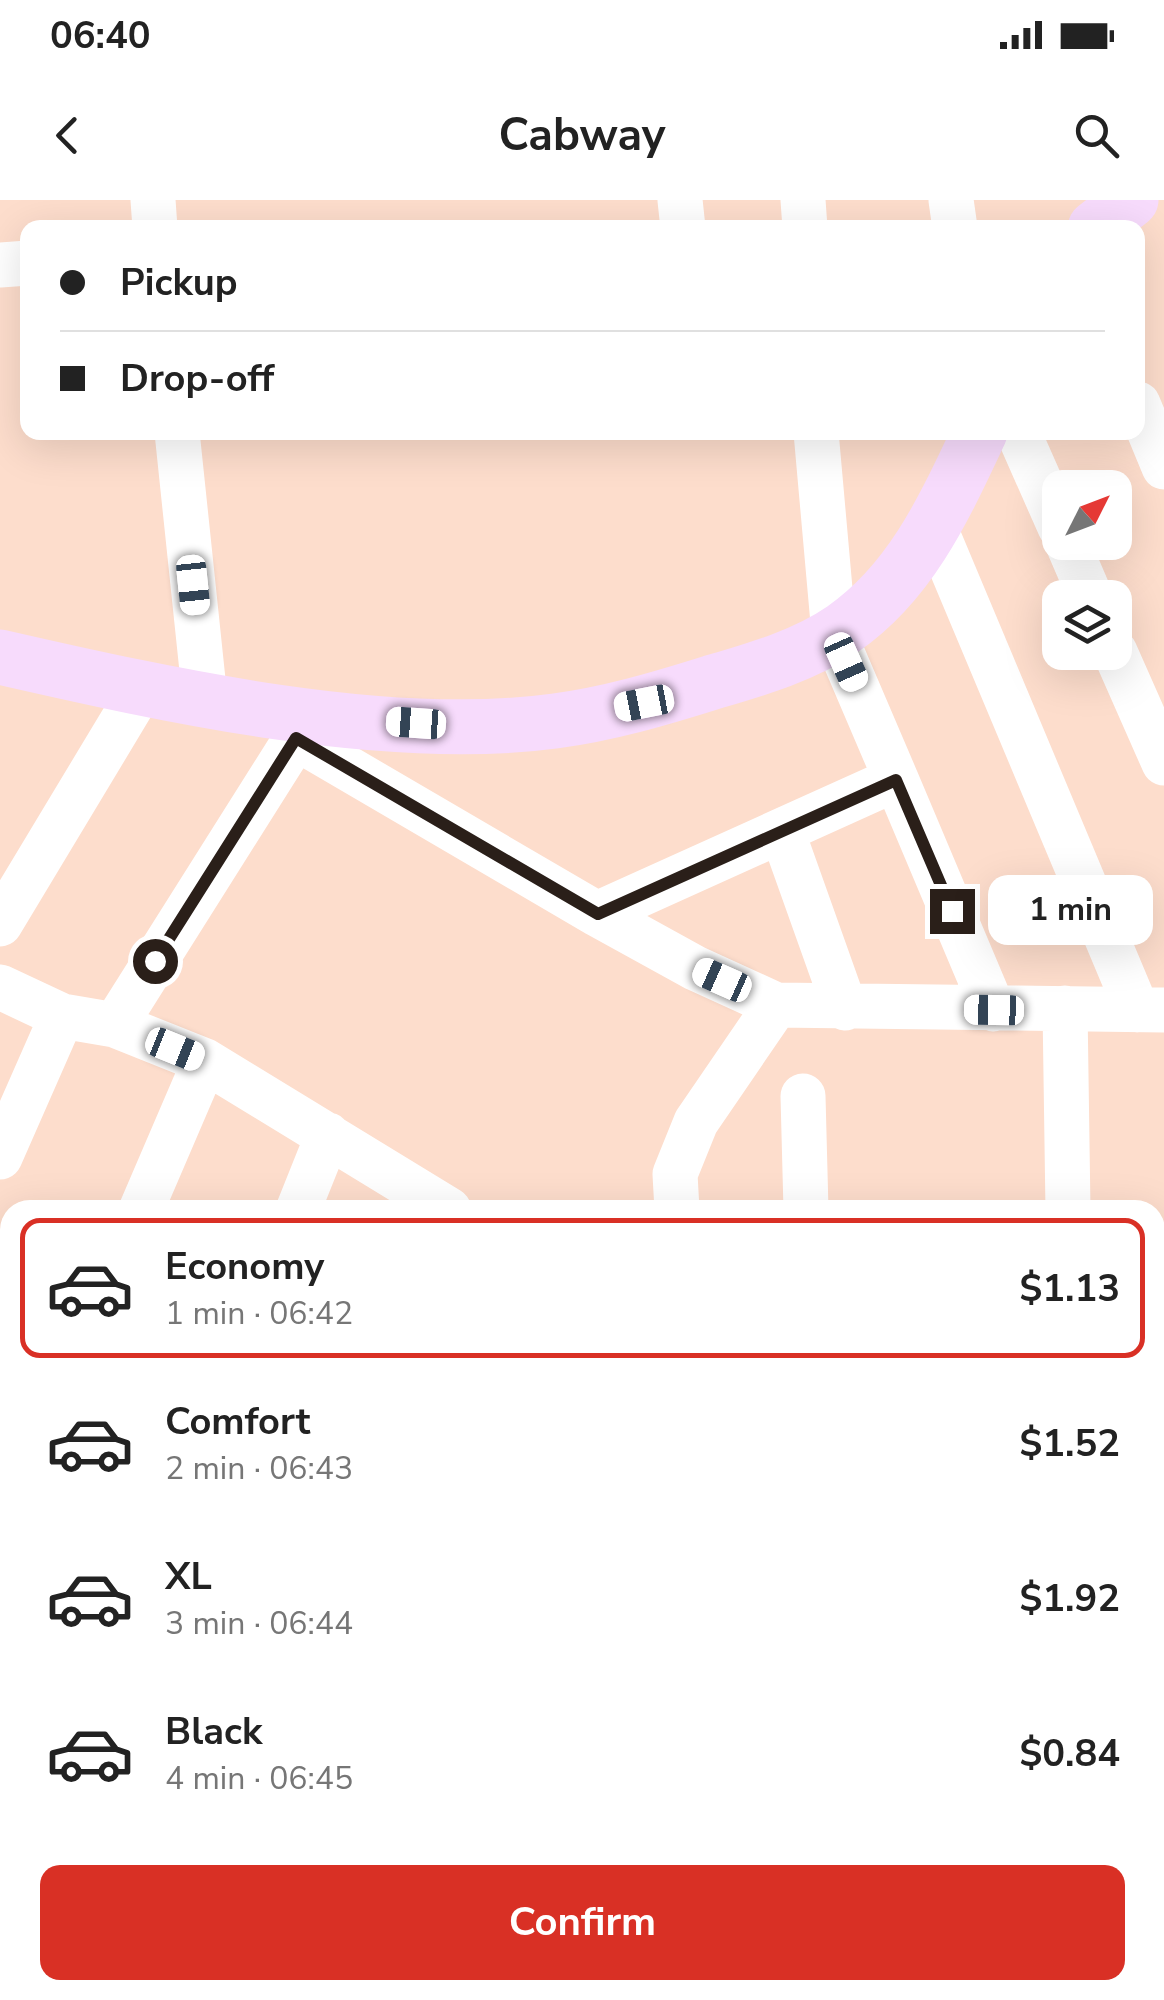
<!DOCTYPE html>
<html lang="en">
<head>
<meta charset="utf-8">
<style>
  body { margin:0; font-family:"Nunito Sans",sans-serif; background:#f2f2f2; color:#222; height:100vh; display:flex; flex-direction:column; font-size:38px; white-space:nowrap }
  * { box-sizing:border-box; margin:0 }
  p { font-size:32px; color:#767676 }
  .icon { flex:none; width:55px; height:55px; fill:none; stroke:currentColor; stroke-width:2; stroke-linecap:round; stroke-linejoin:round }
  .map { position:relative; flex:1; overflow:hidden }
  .drawer { position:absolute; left:0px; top:1000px; width:1165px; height:800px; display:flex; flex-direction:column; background:#fff; border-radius:30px 30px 0 0; box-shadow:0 10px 40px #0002 }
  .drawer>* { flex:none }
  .banner { position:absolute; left:20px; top:20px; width:1125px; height:220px; border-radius:20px; box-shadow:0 10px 40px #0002; display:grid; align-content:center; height:220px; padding:0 40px; background:#fff }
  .needle { width:65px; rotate:48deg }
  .buttons { position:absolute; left:1042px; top:270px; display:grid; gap:20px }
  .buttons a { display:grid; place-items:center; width:90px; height:90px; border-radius:20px; background:#fff; box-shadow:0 10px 40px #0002; font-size:50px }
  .end { position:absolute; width:45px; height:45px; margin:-22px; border:12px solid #2a1f19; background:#fff; box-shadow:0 0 0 5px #fff }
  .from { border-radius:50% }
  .bubble { position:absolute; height:70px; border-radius:20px; background:#fff; box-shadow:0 10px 40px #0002; font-size:32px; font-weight:700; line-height:70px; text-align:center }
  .car { position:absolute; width:30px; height:60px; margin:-30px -15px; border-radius:12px; box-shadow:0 0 8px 2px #0007; background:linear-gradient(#fff 24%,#345 0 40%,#fff 0 76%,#345 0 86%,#fff 0) }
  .banner b { display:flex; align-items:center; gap:35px; height:95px; font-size:38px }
  .banner b+b { border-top:2px solid #e0e0e0 }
  .banner i { width:25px; height:25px; background:#222 }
  ul { padding:18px 0 0; list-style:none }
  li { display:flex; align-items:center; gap:30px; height:140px; margin:0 20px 15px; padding:0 20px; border:5px solid transparent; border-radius:20px }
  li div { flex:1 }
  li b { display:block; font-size:38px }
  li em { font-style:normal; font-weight:700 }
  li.selected { border-color:#d93025 }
  li>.icon { width:90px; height:90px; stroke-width:1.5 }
  .action { display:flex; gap:20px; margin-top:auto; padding:20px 40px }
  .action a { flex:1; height:115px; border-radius:20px; background:#d93025; color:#fff; font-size:40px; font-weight:700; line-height:115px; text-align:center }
  .status { display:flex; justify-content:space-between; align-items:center; height:70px; padding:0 50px; background:#fff; direction:ltr }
  .status svg { height:28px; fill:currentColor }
  header { display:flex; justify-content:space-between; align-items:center; height:130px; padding:0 40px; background:#fff; font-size:45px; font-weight:700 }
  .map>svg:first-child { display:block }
</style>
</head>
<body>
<div class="status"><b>06:40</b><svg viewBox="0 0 49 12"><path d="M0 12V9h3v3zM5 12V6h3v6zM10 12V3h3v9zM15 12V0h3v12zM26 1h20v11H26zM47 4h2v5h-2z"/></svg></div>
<header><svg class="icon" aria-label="back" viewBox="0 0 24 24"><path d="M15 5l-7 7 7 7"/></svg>Cabway<svg class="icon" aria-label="search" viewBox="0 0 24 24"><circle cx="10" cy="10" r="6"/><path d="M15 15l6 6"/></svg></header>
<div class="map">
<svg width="1164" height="1800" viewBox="0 0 1164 1800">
  <rect width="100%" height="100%" fill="#fdddcc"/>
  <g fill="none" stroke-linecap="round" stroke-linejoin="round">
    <path stroke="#fff" stroke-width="45" d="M153 0 155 28
      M680 0 683 28
      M803 0 805 28
      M951 0 955 28
      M0 65 28 63
      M1138 204 1164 267
      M177 232 205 499
      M1018 232 1060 327
      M934 326 1137 810
      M1067 342 1091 398
      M1115 452 1164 563
      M278 510 296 538 597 714 695 768 776 805 1164 810
      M896 579 993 809
      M782 631 845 808
      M597 714 896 579 834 434 816 232
      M0 724 142 488
      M0 787 62 816 115 825 205 861 449 1010
      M1065 808 1068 1010
      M115 825 296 538
      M803 896 806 1010
      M0 957 62 816
      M141 1010 205 861
      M298 1010 328 935
      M677 1010 675 974 696 922 776 805
      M0 1264 10 1267
      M1155 1322H1164
      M0 1388 10 1403
      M0 1598 10 1613
      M0 1688 10 1681
      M1155 1705 1164 1704
      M132 1790 139 1800
      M684 1790V1800
      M1071 1790V1800
      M209 1800 225 1790
      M509 1800 525 1790
      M776 1800V1790"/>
    <path stroke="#f7dbfc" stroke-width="55" d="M1095 28 1131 0
      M0 457C166 495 386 544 555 521 608 514 659 499 710 483 754 470 804 456 843 429 912 381 945 306 980 232"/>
  </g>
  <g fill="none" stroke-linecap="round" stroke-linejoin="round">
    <path stroke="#2a1f19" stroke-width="12" d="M155 761 296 538 598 714 896 580 952 711"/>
  </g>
</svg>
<div class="buttons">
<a><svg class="needle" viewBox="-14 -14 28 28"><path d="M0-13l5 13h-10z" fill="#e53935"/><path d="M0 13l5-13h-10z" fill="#767676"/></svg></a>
<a><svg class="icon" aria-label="layers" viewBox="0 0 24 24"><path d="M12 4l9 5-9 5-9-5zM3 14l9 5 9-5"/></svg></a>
</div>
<i class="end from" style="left:155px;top:761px"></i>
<i class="end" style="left:952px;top:711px"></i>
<div class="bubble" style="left:988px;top:675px;width:165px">1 min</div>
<i class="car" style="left:193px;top:385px;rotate:174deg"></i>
<i class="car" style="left:846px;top:462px;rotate:156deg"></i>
<i class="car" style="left:644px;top:503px;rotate:259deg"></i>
<i class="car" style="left:416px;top:523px;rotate:274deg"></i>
<i class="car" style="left:722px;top:780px;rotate:294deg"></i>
<i class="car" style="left:994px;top:810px;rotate:271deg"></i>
<i class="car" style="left:175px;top:849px;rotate:112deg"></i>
<div class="banner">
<b><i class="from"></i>Pickup</b>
<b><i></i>Drop-off</b>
</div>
<section class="drawer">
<ul>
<li class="selected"><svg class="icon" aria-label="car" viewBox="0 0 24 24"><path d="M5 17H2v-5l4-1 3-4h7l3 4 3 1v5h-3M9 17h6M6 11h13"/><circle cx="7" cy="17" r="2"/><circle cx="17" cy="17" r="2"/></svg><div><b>Economy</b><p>1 min · 06:42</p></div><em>$1.13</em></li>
<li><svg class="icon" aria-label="car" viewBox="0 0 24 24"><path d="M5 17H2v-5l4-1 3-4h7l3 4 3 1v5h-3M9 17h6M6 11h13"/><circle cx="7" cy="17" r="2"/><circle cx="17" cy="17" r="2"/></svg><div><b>Comfort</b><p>2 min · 06:43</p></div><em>$1.52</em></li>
<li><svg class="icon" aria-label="car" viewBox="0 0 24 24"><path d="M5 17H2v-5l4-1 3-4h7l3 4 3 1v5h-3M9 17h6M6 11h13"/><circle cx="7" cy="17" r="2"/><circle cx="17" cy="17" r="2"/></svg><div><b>XL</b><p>3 min · 06:44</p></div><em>$1.92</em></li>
<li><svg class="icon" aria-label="car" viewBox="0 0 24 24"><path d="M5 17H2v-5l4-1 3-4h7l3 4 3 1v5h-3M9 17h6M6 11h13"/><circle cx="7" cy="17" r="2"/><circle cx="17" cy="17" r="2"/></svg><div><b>Black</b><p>4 min · 06:45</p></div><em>$0.84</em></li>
</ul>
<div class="action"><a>Confirm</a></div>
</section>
</div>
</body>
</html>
